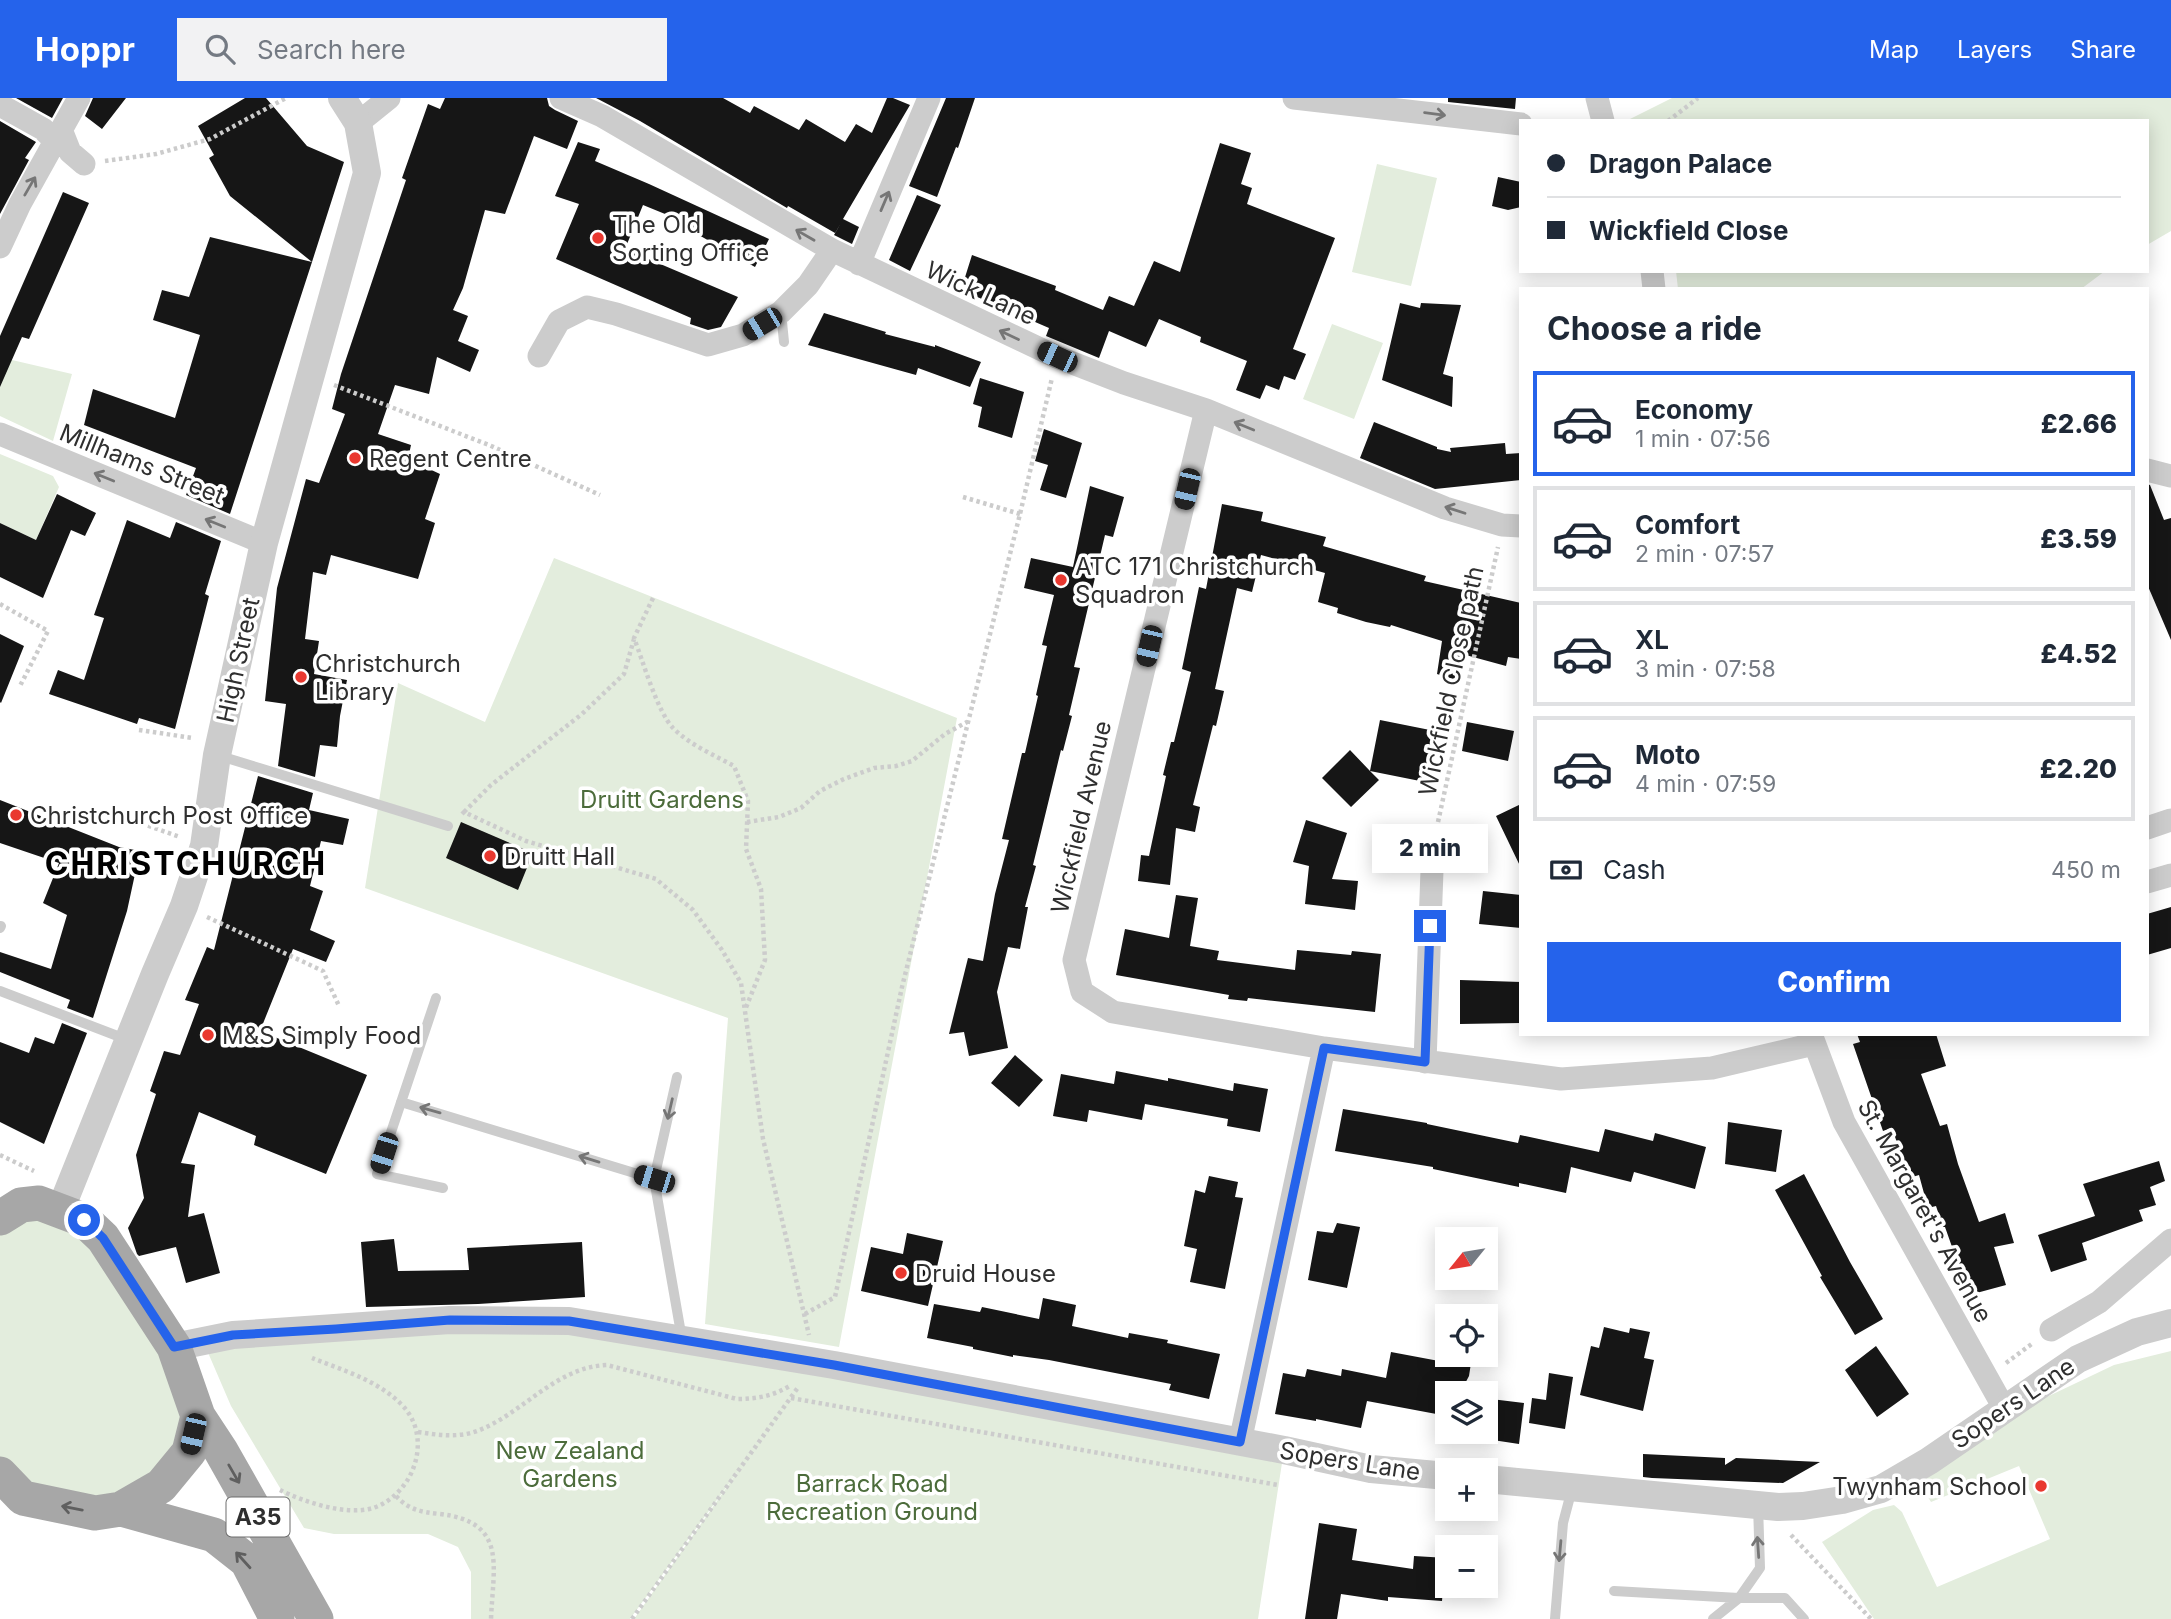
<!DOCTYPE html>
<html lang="en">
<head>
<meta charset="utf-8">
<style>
  body { margin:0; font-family:Inter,sans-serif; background:#f2f2f3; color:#1f2937; height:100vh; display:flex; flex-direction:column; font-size:26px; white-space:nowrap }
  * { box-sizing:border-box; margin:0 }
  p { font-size:23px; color:#747a83 }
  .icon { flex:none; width:38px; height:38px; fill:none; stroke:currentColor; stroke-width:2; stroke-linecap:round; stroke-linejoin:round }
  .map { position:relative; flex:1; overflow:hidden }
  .drawer { position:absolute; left:1519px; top:189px; width:630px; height:749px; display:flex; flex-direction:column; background:#fff; border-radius:0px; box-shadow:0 4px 18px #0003 }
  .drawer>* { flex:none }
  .banner { position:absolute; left:1519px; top:21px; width:630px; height:154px; border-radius:0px; box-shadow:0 4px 18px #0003; display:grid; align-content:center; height:154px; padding:0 28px; background:#fff }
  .needle { width:46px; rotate:240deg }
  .tools { position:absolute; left:1435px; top:1129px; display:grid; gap:14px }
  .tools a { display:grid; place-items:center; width:63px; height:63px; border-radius:0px; background:#fff; box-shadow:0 4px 18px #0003; font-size:35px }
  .end { position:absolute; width:32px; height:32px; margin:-16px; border:9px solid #2563eb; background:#fff; box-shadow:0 0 0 4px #fff }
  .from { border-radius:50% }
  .bubble { position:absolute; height:49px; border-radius:0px; background:#fff; box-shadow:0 4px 18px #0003; font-size:23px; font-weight:800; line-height:49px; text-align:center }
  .car { position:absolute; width:21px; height:42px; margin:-21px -10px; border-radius:9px; box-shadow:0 0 5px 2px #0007; background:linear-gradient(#222 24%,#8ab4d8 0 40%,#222 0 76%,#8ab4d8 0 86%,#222 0) }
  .banner b { display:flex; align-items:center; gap:24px; height:66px; font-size:26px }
  .banner b+b { border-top:2px solid #e0e1e3 }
  .banner i { width:18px; height:18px; background:#1f2937 }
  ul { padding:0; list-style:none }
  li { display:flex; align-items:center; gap:21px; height:105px; margin:0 14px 10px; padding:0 14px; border:4px solid #e0e1e3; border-radius:0px }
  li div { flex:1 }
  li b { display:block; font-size:26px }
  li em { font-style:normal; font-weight:800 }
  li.selected { border-color:#2563eb }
  li>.icon { width:63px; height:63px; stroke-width:1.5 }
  h2 { padding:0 28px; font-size:32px; line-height:84px }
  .pay { display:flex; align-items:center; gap:18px; height:77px; padding:0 28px; font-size:26px }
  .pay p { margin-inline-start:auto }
  .primary-button { display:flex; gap:14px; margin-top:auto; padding:14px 28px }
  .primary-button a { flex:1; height:80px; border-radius:0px; background:#2563eb; color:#fff; font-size:28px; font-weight:800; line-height:80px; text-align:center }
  header { display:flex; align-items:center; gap:42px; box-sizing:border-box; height:98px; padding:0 35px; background:#2563eb; color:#fff }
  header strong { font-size:33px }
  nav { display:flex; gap:38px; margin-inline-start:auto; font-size:24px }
  .search { width:490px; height:63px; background:#f2f2f3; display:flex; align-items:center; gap:18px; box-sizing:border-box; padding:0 24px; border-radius:0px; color:#747a83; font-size:26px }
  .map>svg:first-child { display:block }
</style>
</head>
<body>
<header>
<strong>Hoppr</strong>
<div class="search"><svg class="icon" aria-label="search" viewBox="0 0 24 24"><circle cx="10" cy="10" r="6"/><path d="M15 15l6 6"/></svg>Search here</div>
<nav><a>Map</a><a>Layers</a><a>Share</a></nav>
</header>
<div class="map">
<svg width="2171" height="1521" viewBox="0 0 2171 1521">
  <rect width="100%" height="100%" fill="#fff"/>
  <path fill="#e3eddd" d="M1672 0H2171V133L2147 147V23L1628 22Z
    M1377 66 1437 80 1411 188 1352 174Z
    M1676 173H2105L2081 191H1678Z
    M1332 226 1383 245 1354 321 1303 301Z
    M0 256 12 262 72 276 53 343 0 318Z
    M0 356 53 378 59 389 36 442 0 425Z
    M554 460 957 620 839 1249 705 1226 728 920 365 790 398 585 485 624Z
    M0 1120 84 1122 198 1318 121 1411 0 1376Z
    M569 1223 1284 1352 1258 1521H634L741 1369 630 1521H471V1474L458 1449 428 1436H334L304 1430 231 1308 203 1243Z
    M2171 1253V1521H1874L1822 1444 1873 1412 1894 1407 1902 1414 1937 1489 2050 1441 2019 1368 1931 1404 1918 1383 2032 1306 2114 1267Z"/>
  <path fill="#161616" d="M16 0H63L52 20Z
    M93 0H126L102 31 85 18Z
    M245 0H266L307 48 344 64 312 164 230 98 209 60 214 57 198 28Z
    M445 0H547L549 8 555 12 578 23 567 51 534 38 505 116 485 112 463 190 453 212 468 218 458 243 479 252 470 274 437 259 429 296 395 287 378 336 411 347 408 361 440 376 425 421 435 425 418 481 331 457 326 477 313 474 305 541 319 543 314 576 347 582 340 618 337 649 320 647 315 679 278 668 286 606 265 603 277 490 306 381 319 385 345 316 332 311 341 276 406 82 402 80 428 6 440 11Z
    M596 0H723L750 15 754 8 799 32 806 21 845 44 856 26 872 35 887 0H893L910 7 843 121 859 129 852 146 834 137 841 125 835 135 788 108 787 110 640 23Z
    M946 0H975L958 50 956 49 937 99 909 88Z
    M1448 0H1516L1515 11 1448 4Z
    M0 23 36 44 25 60 29 62 0 116Z
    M578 44 600 51 595 63 649 86 769 141 755 169 690 132 692 127 643 107 625 151 738 199 721 229 708 232 690 226 691 220 556 161 579 106 555 98Z
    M1220 45 1251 55 1241 86 1252 90 1247 106 1335 140 1293 251 1306 256 1295 282 1284 278 1279 292 1266 287 1260 301 1236 292 1247 263 1200 244 1201 239 1159 221 1146 249 1109 233 1099 260 1046 238 1049 230 961 192 972 157 1056 188 1055 192 1103 212 1109 198 1134 208 1154 163 1180 174Z
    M1498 79 1521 84V109L1508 112 1492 108Z
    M63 94 89 105 29 241 22 239 0 289V238Z
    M917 97 941 107 910 173 889 162Z
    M210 139 312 164 230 416 186 397 196 370 84 327 93 291 175 320 200 237 153 222 162 192 189 199Z
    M1400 205 1420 210 1421 205 1461 207 1443 276 1453 279 1452 309 1382 282Z
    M824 215 886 234 885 236 935 249V247L981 264 970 289 918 270 916 277 808 247Z
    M980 280 1024 294 1012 340 978 329 982 309 973 306Z
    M1374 324 1437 349V351L1451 354 1450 350 1505 345 1506 356 1521 355V382L1435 391 1360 360Z
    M1044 331 1082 345 1066 400 1040 392 1048 367 1035 363Z
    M2147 386 2150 387 2164 422 2171 420V542L2147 486Z
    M1090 388 1124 399 1113 439 1105 437 1074 569 1080 570 1069 617 1072 618 1063 653 1061 652 1033 767 1036 768 1025 809H1028L1020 851 1008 849 997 894 1008 950 969 958 964 934 949 936 968 860 983 863 995 796 1009 742 1002 741 1022 655H1025L1038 598 1036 597 1047 548 1042 547 1054 497 1024 490 1031 460 1073 469Z
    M57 396 96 415 85 438 71 432 43 500 0 479V425L36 442Z
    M1222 406 1263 414 1261 423 1326 439 1323 448 1426 478 1424 483 1521 505V561L1508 559 1506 568 1462 556 1456 582 1437 576 1442 543 1391 527 1390 529 1366 524 1337 515 1338 510 1318 504 1325 475 1261 457 1252 494 1237 490 1215 591 1224 593 1216 628 1213 627 1193 707 1200 709 1195 734 1176 730 1170 787 1138 783 1141 757 1149 758 1166 678 1163 677 1171 644H1174L1191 574 1182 571 1199 489 1206 491Z
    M127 422 170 440 176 424 221 443 205 496 209 498 175 631 139 620 137 626 49 596 58 572 84 582 104 520 94 517Z
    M0 536 24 548 1 605 0 604Z
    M1380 622 1435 633 1425 684 1370 673 1379 682 1351 709 1322 680 1350 652 1370 673Z
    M1467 624 1514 633 1508 663 1462 653Z
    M258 678 313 695 309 712 349 721 343 747 321 743 310 788 323 793 310 832 335 843 326 864 293 851 260 933 367 977 326 1076 254 1047 256 1038 199 1014 181 1065 195 1067 188 1119 204 1115 220 1175 186 1185 176 1149 139 1158 137 1156 128 1130 144 1100 136 1057 156 996 150 993 164 953 180 957 199 906 185 902 207 849 214 852Z
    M0 702 119 749 140 753 127 813 93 920 67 910 70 902 0 874V854L51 871 67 817 43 805 59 765 0 745Z
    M1521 706V770L1496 718Z
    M1306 722 1347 735 1332 781 1358 783 1355 812 1305 806 1309 768 1293 764Z
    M461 724 533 755 518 792 446 760Z
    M1483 793 1521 797V830L1479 826Z
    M1176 797 1198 800 1190 848 1219 853 1217 862 1295 872 1297 852 1351 857 1352 853 1381 856 1375 914 1248 900 1247 903 1228 901 1229 897 1116 877 1125 831 1169 840Z
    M2171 809V850L2147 857V816Z
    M1460 882 1521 884V925L1460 926Z
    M62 925 87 935 44 1046 0 1024V944L29 955 35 939 54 946Z
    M1857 936H1936L1946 968 1921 976 1940 1028 1947 1026 1958 1066 1979 1124 2005 1115 2014 1145 1994 1149 2006 1187 1969 1197 1945 1129H1943L1936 1108 1928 1110 1919 1077 1909 1080 1892 1030 1883 1033 1853 946 1860 944Z
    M1015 957 1043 982 1019 1009 991 985Z
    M1116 973 1168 983V980L1233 993 1234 985 1268 991 1260 1034 1227 1028 1228 1021 1145 1006 1142 1022 1089 1012 1087 1024 1053 1018 1061 976 1114 986Z
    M1343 1011 1427 1025V1026L1518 1045 1520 1037 1599 1054 1605 1031 1653 1043 1655 1035 1706 1049 1695 1091 1634 1074 1631 1084 1571 1069 1566 1095 1519 1085V1089L1433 1071V1069L1335 1053Z
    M1728 1024 1782 1032 1776 1074 1725 1066Z
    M2159 1063 2165 1083 2150 1089 2156 1107 2139 1112 2143 1123 2082 1145 2087 1162 2051 1174 2038 1137 2095 1118 2083 1086Z
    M1804 1076 1850 1164 1883 1221 1855 1237 1820 1179 1822 1178 1775 1092Z
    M1209 1078 1238 1084 1235 1099 1243 1100 1225 1191 1190 1184 1197 1151 1184 1148 1195 1092 1205 1095Z
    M1337 1125 1360 1129 1347 1190 1308 1182 1317 1133 1333 1135Z
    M907 1135 943 1143 928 1208 861 1193 871 1149 903 1156Z
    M394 1141 398 1173 469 1172 467 1150 582 1144 585 1199 478 1206 366 1209 361 1144Z
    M1043 1200 1076 1207 1072 1228 1128 1240 1129 1235 1168 1242 1167 1245 1220 1256 1209 1301 1169 1292 1171 1286 1049 1262 1013 1257V1259L973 1251V1249L927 1240 934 1206 980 1214 982 1209 1039 1221Z
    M1604 1229 1629 1235 1630 1230 1650 1234 1644 1260 1654 1262 1643 1313 1580 1297 1591 1248 1599 1250Z
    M1876 1248 1909 1296 1877 1319 1845 1272Z
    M1391 1254 1439 1263 1442 1259 1471 1265 1469 1278 1460 1295H1447V1318L1367 1303 1361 1330 1316 1321V1323L1275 1316 1283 1275 1305 1279 1307 1271 1341 1278 1342 1271 1386 1280Z
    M1549 1275 1573 1279 1565 1331 1529 1325 1532 1300 1546 1302Z
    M1491 1301 1524 1305 1519 1346 1486 1341Z
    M1643 1356 1725 1360V1367L1736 1360 1820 1364 1783 1385 1652 1380 1643 1379Z
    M1319 1425 1357 1431 1352 1462 1413 1471 1414 1458 1447 1460V1488H1486V1462H1493L1491 1493 1443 1491 1442 1503 1388 1499V1503L1341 1496 1337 1521H1305Z"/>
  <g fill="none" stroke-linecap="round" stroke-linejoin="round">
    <path stroke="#ccc" stroke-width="4.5" stroke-dasharray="3.5 3.5" stroke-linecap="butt" d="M1668 23 1698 0
      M105 63 156 56 210 41 286 0
      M334 287 489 347 600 397
      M963 399 1020 416
      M653 500 634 540C643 563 657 613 673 630 690 647 714 657 734 668L748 703 746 751 761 791 765 862 745 912
      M0 506 48 533 20 588
      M139 632 193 640
      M464 714 491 687 582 616 624 576 634 541
      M115 716 180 739
      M462 716 464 714 526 743 656 781 693 812 722 852 741 885 763 1041 809 1237
      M747 724 779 719 801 710 820 693 844 681 874 670 896 668 912 663 945 636 967 624
      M1438 724 1498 449
      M207 819 323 873 339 908
      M0 1057 34 1073
      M805 1216 835 1199 902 889 1020 416 1052 280
      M2006 1265 2033 1245
      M791 1300 1278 1387
      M418 1334C438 1337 458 1340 477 1333 523 1316 555 1269 607 1267L737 1301C757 1301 774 1298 791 1287
      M280 1392C304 1404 346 1418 373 1410 415 1396 434 1338 401 1306 377 1282 342 1272 312 1260
      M396 1398C409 1412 421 1414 440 1416 508 1424 493 1468 491 1521
      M1791 1437 1871 1521
      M632 1521 799 1288"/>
    <path stroke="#ccc" stroke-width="10" d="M781 214 784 244
      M217 657 448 728
      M0 830 1 828
      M0 893 128 942
      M436 900 377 1076 443 1090
      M677 979 654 1081 682 1241
      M401 1004 654 1081
      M1614 1493 1739 1500H1785L1804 1521
      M1555 1521 1563 1425 1572 1391
      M1713 1521 1739 1500 1760 1470 1758 1407"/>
    <path stroke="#ccc" stroke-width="23" d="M561 0 602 18 832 152 1057 259 1124 285 1206 312 1445 410 1502 427 1521 428
      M1294 0 1521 26
      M1597 0 1603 23
      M0 7 43 31 56 44
      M358 25 389 0
      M62 34 70 54 84 66
      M0 149 20 106 79 0
      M859 166 929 0
      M1652 173 1654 191
      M539 258 559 223 587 209 616 216 708 247 743 237 781 214 808 187 832 152
      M1206 312 1074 862 1082 894 1113 914 1324 950 1561 981 1712 970 1814 946
      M0 336 264 445
      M2147 372 2171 378
      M2147 730 2171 722
      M2147 784 2171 777
      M1811 936 1844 1024 2004 1310
      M1425 964 1433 745
      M2051 1232 2099 1204 2171 1142
      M1240 1344 1324 950"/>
    <path stroke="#ccc" stroke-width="28" d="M60 1113 155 876 184 808 204 748 217 657 264 445 367 75 358 25 342 0
      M174 1249 233 1237 450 1222 569 1223 834 1267 1284 1352 1371 1371 1447 1378
      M1486 1381 1778 1409 1803 1408 1842 1402 1881 1391 1929 1363 2078 1261 2137 1234 2171 1225"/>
    <path stroke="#a7a7a7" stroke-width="35" d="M0 1120 21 1107 39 1105 84 1122 103 1140 174 1249 198 1318 189 1354 161 1388 121 1411 95 1415 23 1400 0 1376
      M198 1318 221 1353 316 1521
      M121 1411 214 1437 247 1463 277 1521"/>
  </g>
  <defs><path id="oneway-shaft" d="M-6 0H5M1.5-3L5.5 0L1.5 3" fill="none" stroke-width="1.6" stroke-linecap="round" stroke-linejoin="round" transform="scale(1.75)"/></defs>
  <g stroke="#767676">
    <use href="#oneway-shaft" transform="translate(1435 16) rotate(7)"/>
    <use href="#oneway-shaft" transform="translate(30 88) rotate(-60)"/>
    <use href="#oneway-shaft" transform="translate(885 103) rotate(-67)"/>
    <use href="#oneway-shaft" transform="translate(805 137) rotate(-150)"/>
    <use href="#oneway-shaft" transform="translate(1009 237) rotate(-155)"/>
    <use href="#oneway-shaft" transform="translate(1244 328) rotate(-158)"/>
    <use href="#oneway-shaft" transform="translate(104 379) rotate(-158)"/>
    <use href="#oneway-shaft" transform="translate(1455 412) rotate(-162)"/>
    <use href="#oneway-shaft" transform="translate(215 425) rotate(-158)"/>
    <use href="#oneway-shaft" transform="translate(670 1011) rotate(103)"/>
    <use href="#oneway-shaft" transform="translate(430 1012) rotate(-164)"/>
    <use href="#oneway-shaft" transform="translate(589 1061) rotate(-163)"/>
    <use href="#oneway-shaft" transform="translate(1758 1449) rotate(-94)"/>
    <use href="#oneway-shaft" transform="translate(1560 1453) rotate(95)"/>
  </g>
  <g stroke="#5f5f5f">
    <use href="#oneway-shaft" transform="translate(234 1376) rotate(60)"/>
    <use href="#oneway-shaft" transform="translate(72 1410) rotate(-169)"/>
    <use href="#oneway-shaft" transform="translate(243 1462) rotate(-132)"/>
  </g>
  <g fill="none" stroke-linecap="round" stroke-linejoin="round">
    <path stroke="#2563eb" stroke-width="9" d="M84 1122 103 1140 174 1249 233 1237 336 1231 450 1222 569 1223 834 1267 1240 1344 1324 950 1425 964 1430 828"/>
  </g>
  <g fill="#e9382f" stroke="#fff" stroke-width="2.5">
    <circle cx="598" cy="140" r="7"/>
    <circle cx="355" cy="360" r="7"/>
    <circle cx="1061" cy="482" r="7"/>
    <circle cx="301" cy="579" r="7"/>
    <circle cx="16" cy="717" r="7"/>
    <circle cx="490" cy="758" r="7"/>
    <circle cx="208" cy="937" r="7"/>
    <circle cx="901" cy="1175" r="7"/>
    <circle cx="2041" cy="1388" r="7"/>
  </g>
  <g text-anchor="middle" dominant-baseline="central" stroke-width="7" stroke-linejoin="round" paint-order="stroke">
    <rect fill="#fff" stroke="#6d6d6d" stroke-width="2" x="226.5" y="1399.5" width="63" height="39" rx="5"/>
    <g font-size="23" font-weight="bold" fill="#2f2f2f">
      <text x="258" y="1419">A35</text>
    </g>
    <g font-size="24" fill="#2f2f2f" stroke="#fff" text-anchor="start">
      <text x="612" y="126">The Old<tspan x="612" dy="28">Sorting Office</tspan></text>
      <text x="369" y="360">Regent Centre</text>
      <text x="1075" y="468">ATC 171 Christchurch<tspan x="1075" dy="28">Squadron</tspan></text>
      <text x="315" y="565">Christchurch<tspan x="315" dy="28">Library</tspan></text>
      <text x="30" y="717">Christchurch Post Office</text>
      <text x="504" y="758">Druitt Hall</text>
      <text x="222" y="937">M&amp;S Simply Food</text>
      <text x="915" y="1175">Druid House</text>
      <text x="2027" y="1388" text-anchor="end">Twynham School</text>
    </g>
    <g font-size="24" fill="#2f2f2f" stroke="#fff">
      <text transform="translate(981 195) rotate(25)">Wick Lane</text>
      <text transform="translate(142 366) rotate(22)">Millhams Street</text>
      <text transform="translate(238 562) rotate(-78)">High Street</text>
      <text transform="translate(1451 583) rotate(-78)">Wickfield Close path</text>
      <text transform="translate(1081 719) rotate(-77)">Wickfield Avenue</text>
      <text transform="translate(1925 1113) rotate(61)">St. Margaret's Avenue</text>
      <text transform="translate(2013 1305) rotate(-34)">Sopers Lane</text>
      <text transform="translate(1350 1363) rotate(9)">Sopers Lane</text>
    </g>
    <g font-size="24" fill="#4c6c3b" stroke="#fff">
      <text x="662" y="701">Druitt Gardens</text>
      <text x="570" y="1352">New Zealand<tspan x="570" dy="28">Gardens</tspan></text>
      <text x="872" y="1385">Barrack Road<tspan x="872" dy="28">Recreation Ground</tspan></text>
    </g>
    <g font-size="32" font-weight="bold" letter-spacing="2" fill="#000" stroke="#fff">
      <text x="186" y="765">CHRISTCHURCH</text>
    </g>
  </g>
</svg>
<div class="tools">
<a><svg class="needle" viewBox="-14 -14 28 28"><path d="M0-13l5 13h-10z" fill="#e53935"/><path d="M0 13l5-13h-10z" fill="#747a83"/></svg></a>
<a><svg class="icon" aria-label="locate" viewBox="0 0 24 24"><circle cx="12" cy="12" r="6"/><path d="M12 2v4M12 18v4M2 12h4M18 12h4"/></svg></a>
<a><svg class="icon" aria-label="layers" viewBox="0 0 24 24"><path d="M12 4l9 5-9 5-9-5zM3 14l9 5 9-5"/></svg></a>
<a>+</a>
<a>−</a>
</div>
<i class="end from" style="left:84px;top:1122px"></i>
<i class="end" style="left:1430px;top:828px"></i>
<div class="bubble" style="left:1372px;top:726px;width:116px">2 min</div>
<i class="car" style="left:762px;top:226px;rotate:239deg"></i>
<i class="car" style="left:1057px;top:259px;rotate:295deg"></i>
<i class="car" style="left:1187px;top:391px;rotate:193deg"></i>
<i class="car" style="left:1149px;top:548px;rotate:193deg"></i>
<i class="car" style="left:384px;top:1055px;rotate:198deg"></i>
<i class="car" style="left:654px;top:1081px;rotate:287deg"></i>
<i class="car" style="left:193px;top:1336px;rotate:193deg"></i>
<div class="banner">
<b><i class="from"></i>Dragon Palace</b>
<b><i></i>Wickfield Close</b>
</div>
<section class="drawer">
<h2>Choose a ride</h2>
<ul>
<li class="selected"><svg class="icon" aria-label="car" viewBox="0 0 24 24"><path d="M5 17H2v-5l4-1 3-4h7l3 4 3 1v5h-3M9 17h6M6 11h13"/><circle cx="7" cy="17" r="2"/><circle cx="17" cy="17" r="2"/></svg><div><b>Economy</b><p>1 min · 07:56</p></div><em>£2.66</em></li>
<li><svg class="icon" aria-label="car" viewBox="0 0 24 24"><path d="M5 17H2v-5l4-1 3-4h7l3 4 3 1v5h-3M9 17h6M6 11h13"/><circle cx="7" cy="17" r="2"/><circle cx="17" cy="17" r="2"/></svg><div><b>Comfort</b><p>2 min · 07:57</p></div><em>£3.59</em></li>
<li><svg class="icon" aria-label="car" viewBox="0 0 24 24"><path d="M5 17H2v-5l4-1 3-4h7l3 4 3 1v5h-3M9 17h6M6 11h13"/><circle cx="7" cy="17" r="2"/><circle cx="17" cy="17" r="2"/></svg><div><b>XL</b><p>3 min · 07:58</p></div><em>£4.52</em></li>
<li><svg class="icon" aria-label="car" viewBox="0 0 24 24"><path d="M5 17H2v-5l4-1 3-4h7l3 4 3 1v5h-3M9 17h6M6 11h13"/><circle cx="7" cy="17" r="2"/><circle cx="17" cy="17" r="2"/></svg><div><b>Moto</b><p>4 min · 07:59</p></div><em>£2.20</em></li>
</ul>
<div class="pay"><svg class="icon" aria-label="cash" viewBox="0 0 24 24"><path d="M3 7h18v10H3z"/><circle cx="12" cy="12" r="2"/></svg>Cash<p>450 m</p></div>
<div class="primary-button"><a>Confirm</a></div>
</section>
</div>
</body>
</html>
